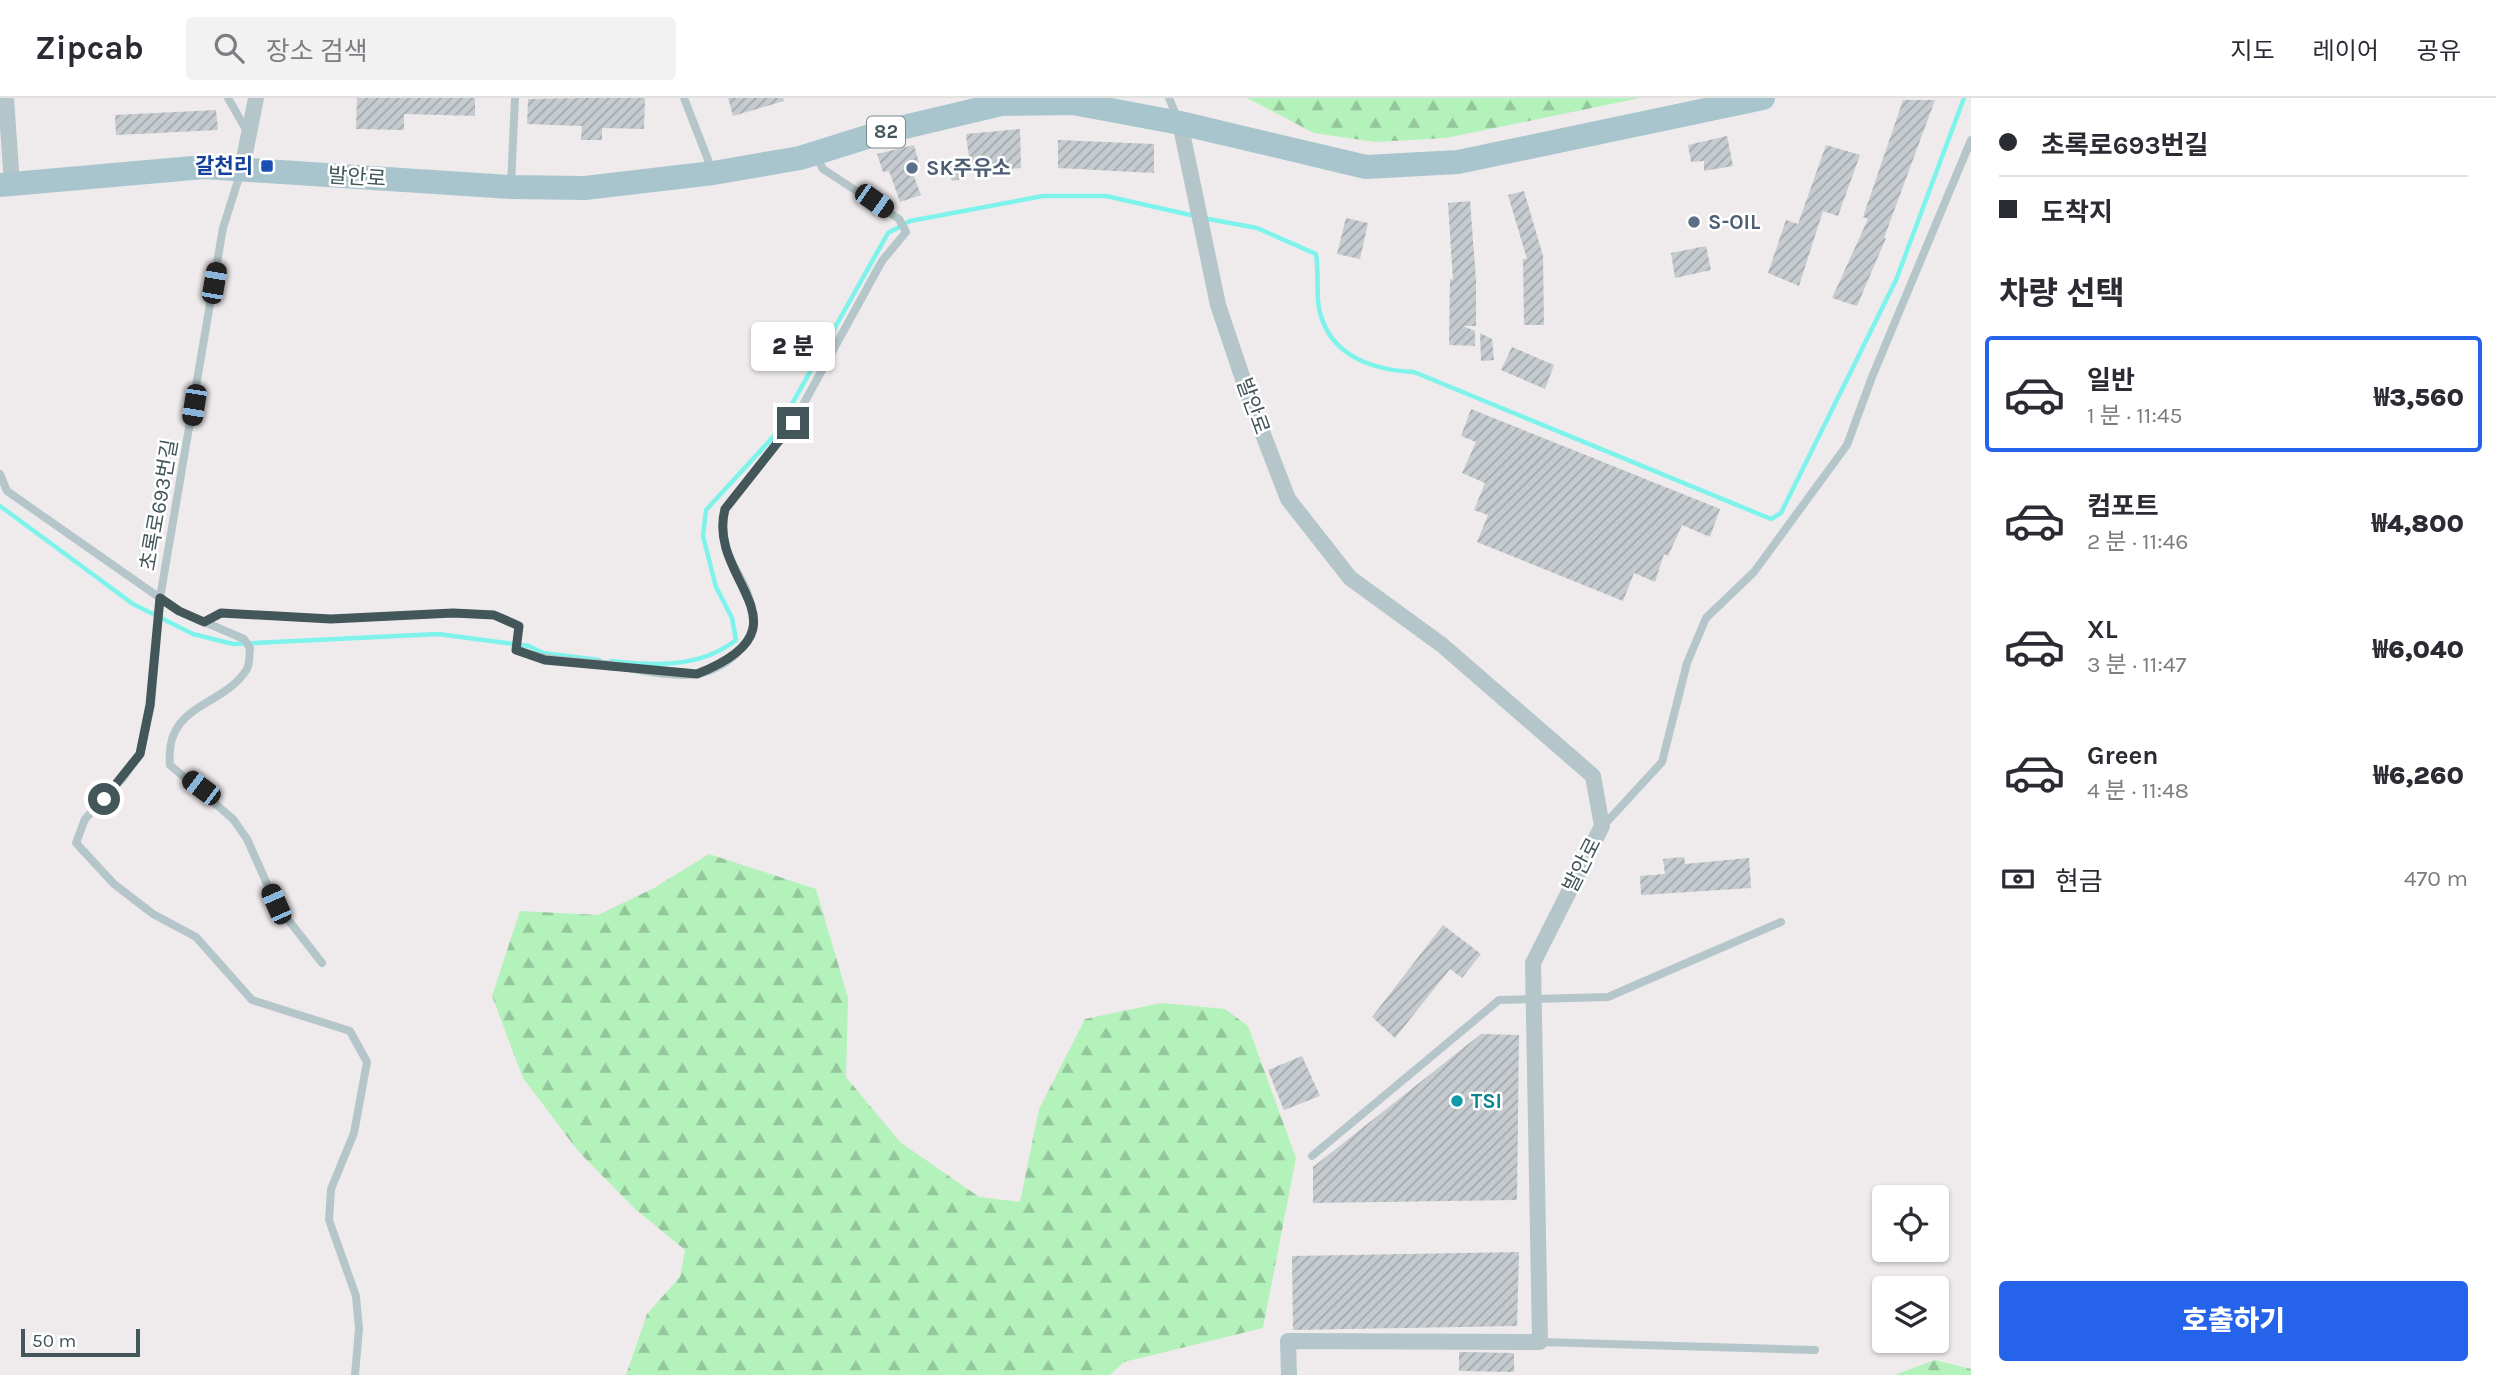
<!DOCTYPE html>
<html lang="ko">
<head>
<meta charset="utf-8">
<style>
  body { margin:0; font-family:Karla,"Noto Sans KR",sans-serif; background:#f2f2f3; color:#2b2b33; height:100vh; display:flex; flex-direction:column; font-size:26px; white-space:nowrap }
  * { box-sizing:border-box; margin:0 }
  p { font-size:23px; color:#7c7c81 }
  .icon { flex:none; width:38px; height:38px; fill:none; stroke:currentColor; stroke-width:2; stroke-linecap:round; stroke-linejoin:round }
  .map { position:relative; flex:1; overflow:hidden }
  .details { display:flex; flex-direction:column; background:#fff; width:525px }
  .details>* { flex:none }
  .banner { display:grid; align-content:center; height:154px; padding:0 28px; background:#fff }
  .fabs { position:absolute; left:1872px; top:1087px; display:grid; gap:14px }
  .fabs a { display:grid; place-items:center; width:77px; height:77px; border-radius:7px; background:#fff; box-shadow:0 2px 5px #0004; font-size:35px }
  .scale { position:absolute; left:21px; bottom:18px; width:119px; box-sizing:border-box; padding-left:7px; border:4px solid #43565a; border-top:0; font-size:19px; line-height:24px; white-space:nowrap; color:#43565a; -webkit-text-stroke:5px #fff; paint-order:stroke }
  .end { position:absolute; width:32px; height:32px; margin:-16px; border:9px solid #43565a; background:#fff; box-shadow:0 0 0 4px #fff }
  .from { border-radius:50% }
  .bubble { position:absolute; height:49px; border-radius:7px; background:#fff; box-shadow:0 2px 5px #0004; font-size:23px; font-weight:800; line-height:49px; text-align:center }
  .car { position:absolute; width:21px; height:42px; margin:-21px -10px; border-radius:9px; box-shadow:0 0 5px 2px #0007; background:linear-gradient(#222 24%,#8ab4d8 0 40%,#222 0 76%,#8ab4d8 0 86%,#222 0) }
  .banner b { display:flex; align-items:center; gap:24px; height:66px; font-size:26px }
  .banner b+b { border-top:2px solid #e1e1e2 }
  .banner i { width:18px; height:18px; background:#2b2b33 }
  ul { padding:0; list-style:none }
  li { display:flex; align-items:center; gap:21px; height:116px; margin:0 14px 10px; padding:0 14px; border:4px solid transparent; border-radius:7px }
  li div { flex:1 }
  li b { display:block; font-size:26px }
  li em { font-style:normal; font-weight:800 }
  li.on { border-color:#2563eb }
  li>.icon { width:63px; height:63px; stroke-width:1.5 }
  h2 { padding:0 28px; font-size:32px; line-height:84px }
  .pay { display:flex; align-items:center; gap:18px; height:77px; padding:0 28px; font-size:26px }
  .pay p { margin-inline-start:auto }
  .primary-button { display:flex; gap:14px; margin-top:auto; padding:14px 28px }
  .primary-button a { flex:1; height:80px; border-radius:7px; background:#2563eb; color:#fff; font-size:28px; font-weight:800; line-height:80px; text-align:center }
  header { display:flex; align-items:center; gap:42px; box-sizing:border-box; height:98px; padding:0 35px; background:#fff; border-bottom:2px solid #e1e1e2 }
  header strong { font-size:33px }
  nav { display:flex; gap:38px; margin-inline-start:auto; font-size:24px }
  .search { width:490px; height:63px; background:#f2f2f3; display:flex; align-items:center; gap:18px; box-sizing:border-box; padding:0 24px; border-radius:7px; color:#7c7c81; font-size:26px }
  main { display:flex; flex:1; min-height:0 }
  .map>svg:first-child { display:block }
</style>
</head>
<body>
<header>
<strong>Zipcab</strong>
<div class="search"><svg class="icon" aria-label="search" viewBox="0 0 24 24"><circle cx="10" cy="10" r="6"/><path d="M15 15l6 6"/></svg>장소 검색</div>
<nav><a>지도</a><a>레이어</a><a>공유</a></nav>
</header>
<main>
<div class="map">
<svg width="1971" height="1277" viewBox="0 0 1971 1277">
  <defs>
    <pattern id="forest-firs" width="22" height="20" patternUnits="userSpaceOnUse" patternTransform="scale(1.75)"><rect width="22" height="20" fill="#b4f2bb"/><path d="M5 1l3.5 6h-7zM16 11l3.5 6h-7z" fill="#94c79b"/></pattern>
    <pattern id="building-hatch" width="6" height="6" patternUnits="userSpaceOnUse" patternTransform="scale(1.75)"><rect width="6" height="6" fill="#c5cbcf"/><path d="M-1 1l2-2M0 6l6-6M5 7l2-2" fill="none" stroke="#a2a8ab"/></pattern>
  </defs>
  <rect width="100%" height="100%" fill="#efebec"/>
  <path fill="url(#forest-firs)" d="M1247 0H1640L1446 40 1375 44 1314 35Z
    M709 756 816 791 848 900 846 979 900 1044 979 1099 1020 1104 1039 1011 1085 921 1161 905 1225 911 1248 928 1296 1060 1263 1230 1124 1264 1110 1277H626L647 1216 680 1179 685 1152 634 1110 578 1053 523 980 492 898 520 813 598 817 654 790Z
    M1935 1262 1971 1271V1277H1894Z"/>
  <g fill="none" stroke-linecap="round" stroke-linejoin="round">
    <path stroke="#7df3eb" stroke-width="4.5" d="M1203 120 1257 130 1316 156C1319 175 1316 193 1319 210 1328 257 1371 272 1414 274L1771 421 1781 415 1896 182 1964 0
      M0 408 133 506 193 536 233 546 438 536 529 548 543 555 599 562
      M611 563C655 568 700 570 736 542L732 520 716 489 703 438 706 412 774 338 888 135 910 123 1043 98H1106L1195 118"/>
  </g>
  <path fill="url(#building-hatch)" d="M357 0H475V18L404 16V32L356 31Z
    M583 0H645L644 31 602 30V42H581L582 28 527 26 528 1Z
    M728 0H783L784 3 733 18Z
    M1903 2H1935L1884 140H1886L1857 208 1832 200 1868 121 1863 119Z
    M216 12 218 32 116 37 115 17Z
    M1020 31 1021 70 965 75 966 80 952 83 946 66 969 60 966 36Z
    M1727 38 1733 68 1704 73V63L1691 64 1688 47Z
    M1058 42 1154 46V75L1058 70Z
    M914 47 919 65 910 68 921 97 900 104 889 73 883 74 877 56Z
    M1826 47 1860 57 1838 118 1823 113 1799 188 1768 175 1786 122 1798 126Z
    M1524 93 1543 158 1544 227H1524L1523 161H1527L1508 97Z
    M1470 103 1476 182V228H1463L1475 233V248L1449 247 1450 181 1453 182 1448 105Z
    M1346 120 1368 125 1360 161 1337 156Z
    M1706 148 1711 172 1675 180 1671 155Z
    M1480 235 1492 241 1494 262 1481 263Z
    M1512 249 1554 267 1545 291 1501 272Z
    M1471 311 1720 411 1710 439 1682 427 1668 458 1664 456 1655 484 1634 475 1623 503 1477 444 1488 417 1474 412 1485 385 1462 375 1476 344 1461 338Z
    M1684 759 1685 766 1749 760 1751 790 1641 797 1640 778 1665 776 1663 761Z
    M1443 827 1481 856 1462 880 1450 871 1395 940 1372 919Z
    M1481 936 1519 937 1517 1102 1313 1105V1069Z
    M1302 958 1320 998 1284 1012 1268 972Z
    M1519 1154 1517 1228 1293 1232 1292 1158Z
    M1459 1254 1514 1255V1274L1459 1273Z"/>
  <g fill="none" stroke-linecap="round" stroke-linejoin="round">
    <path stroke="#b5c6ca" stroke-width="8" d="M228 0 248 35
      M684 0 712 72
      M1169 0 1177 19
      M241 73 223 130 209 212 160 500 151 607 140 656 123 680 85 721 76 745 114 786 153 816 196 839 252 902 350 933 367 964 354 1035 331 1091 329 1122 356 1198 359 1231 355 1277
      M511 86 515 0
      M0 376 7 393 160 500 179 513 244 541 250 550C249 556 250 566 247 571 223 610 164 605 170 667L233 721 247 741 276 806 322 865
      M204 524 221 515 331 521 453 515 494 517 519 528 516 552C546 563 574 563 606 566 634 570 667 580 696 576 723 573 757 545 753 516 748 474 713 458 725 411L793 325 882 163 906 134 899 121 823 71 816 58
      M1603 728 1662 664 1687 565 1706 520 1754 474 1847 347 1872 279 1971 42
      M1312 1058 1499 902 1608 899 1781 824
      M1540 1244 1815 1252"/>
    <path stroke="#b5c6ca" stroke-width="16" d="M6 0 12 86
      M1180 25 1218 207 1251 305 1288 401 1350 480 1442 547 1593 678 1602 728 1533 865 1540 1244 1288 1243 1289 1277
      M242 71 256 0"/>
    <path stroke="#a8c5ce" stroke-width="24" d="M0 87 204 69 511 89 585 90 713 75 800 60 883 34 1001 6 1073 5 1180 25 1366 69 1458 64 1763 0"/>
  </g>
  <g fill="none" stroke-linecap="round" stroke-linejoin="round">
    <path stroke="#43565a" stroke-width="9" d="M104 701 140 656 150 607 160 500 179 513 204 524 221 515 331 521 453 515 494 517 519 528 516 552 545 562 697 576C817 528 706 483 725 411L793 325"/>
  </g>
  <rect fill="#1a4fb4" stroke="#fff" stroke-width="2.5" x="260" y="61" width="14" height="14" rx="3.5"/>
  <g fill="#5c6f8a" stroke="#fff" stroke-width="2.5">
    <circle cx="912" cy="70" r="7"/>
    <circle cx="1694" cy="124" r="7"/>
  </g>
  <circle fill="#0f9aa8" stroke="#fff" stroke-width="2.5" cx="1457" cy="1003" r="7"/>
  <g text-anchor="middle" dominant-baseline="central" stroke-width="5" stroke-linejoin="round" paint-order="stroke">
    <rect fill="#fff" stroke="#7b898c" stroke-width="2" x="867" y="18.5" width="38" height="31" rx="5"/>
    <g font-size="19" font-weight="bold" fill="#43565a">
      <text x="886" y="34">82</text>
    </g>
    <g font-size="21" font-weight="bold" fill="#164399" stroke="#fff" text-anchor="end">
      <text x="253" y="68">갈천리</text>
    </g>
    <g font-size="21" font-weight="bold" fill="#4e5e75" stroke="#fff" text-anchor="start">
      <text x="926" y="70">SK주유소</text>
      <text x="1708" y="124">S-OIL</text>
    </g>
    <g font-size="21" fill="#43565a" stroke="#fff">
      <text transform="translate(357 79) rotate(4)">발안로</text>
      <text transform="translate(1253 308) rotate(70)">발안로</text>
      <text transform="translate(159 407) rotate(-80)">초록로693번길</text>
      <text transform="translate(1582 767) rotate(-63)">발안로</text>
    </g>
    <g font-size="21" font-weight="bold" fill="#0d838f" stroke="#fff" text-anchor="start">
      <text x="1471" y="1003">TSI</text>
    </g>
  </g>
</svg>
<div class="fabs">
<a><svg class="icon" aria-label="locate" viewBox="0 0 24 24"><circle cx="12" cy="12" r="6"/><path d="M12 2v4M12 18v4M2 12h4M18 12h4"/></svg></a>
<a><svg class="icon" aria-label="layers" viewBox="0 0 24 24"><path d="M12 4l9 5-9 5-9-5zM3 14l9 5 9-5"/></svg></a>
</div>
<div class="scale">50 m</div>
<i class="end from" style="left:104px;top:701px"></i>
<i class="end" style="left:793px;top:325px"></i>
<div class="bubble" style="left:751px;top:224px;width:84px">2 분</div>
<i class="car" style="left:874px;top:103px;rotate:125deg"></i>
<i class="car" style="left:214px;top:185px;rotate:10deg"></i>
<i class="car" style="left:194px;top:307px;rotate:189deg"></i>
<i class="car" style="left:201px;top:690px;rotate:307deg"></i>
<i class="car" style="left:276px;top:806px;rotate:336deg"></i>
</div>
<section class="details">
<div class="banner">
<b><i class="from"></i>초록로693번길</b>
<b><i></i>도착지</b>
</div>
<h2>차량 선택</h2>
<ul>
<li class="on"><svg class="icon" aria-label="car" viewBox="0 0 24 24"><path d="M5 17H2v-5l4-1 3-4h7l3 4 3 1v5h-3M9 17h6M6 11h13"/><circle cx="7" cy="17" r="2"/><circle cx="17" cy="17" r="2"/></svg><div><b>일반</b><p>1 분 · 11:45</p></div><em>₩3,560</em></li>
<li><svg class="icon" aria-label="car" viewBox="0 0 24 24"><path d="M5 17H2v-5l4-1 3-4h7l3 4 3 1v5h-3M9 17h6M6 11h13"/><circle cx="7" cy="17" r="2"/><circle cx="17" cy="17" r="2"/></svg><div><b>컴포트</b><p>2 분 · 11:46</p></div><em>₩4,800</em></li>
<li><svg class="icon" aria-label="car" viewBox="0 0 24 24"><path d="M5 17H2v-5l4-1 3-4h7l3 4 3 1v5h-3M9 17h6M6 11h13"/><circle cx="7" cy="17" r="2"/><circle cx="17" cy="17" r="2"/></svg><div><b>XL</b><p>3 분 · 11:47</p></div><em>₩6,040</em></li>
<li><svg class="icon" aria-label="car" viewBox="0 0 24 24"><path d="M5 17H2v-5l4-1 3-4h7l3 4 3 1v5h-3M9 17h6M6 11h13"/><circle cx="7" cy="17" r="2"/><circle cx="17" cy="17" r="2"/></svg><div><b>Green</b><p>4 분 · 11:48</p></div><em>₩6,260</em></li>
</ul>
<div class="pay"><svg class="icon" aria-label="cash" viewBox="0 0 24 24"><path d="M3 7h18v10H3z"/><circle cx="12" cy="12" r="2"/></svg>현금<p>470 m</p></div>
<div class="primary-button"><a>호출하기</a></div>
</section>
</main>
</body>
</html>
